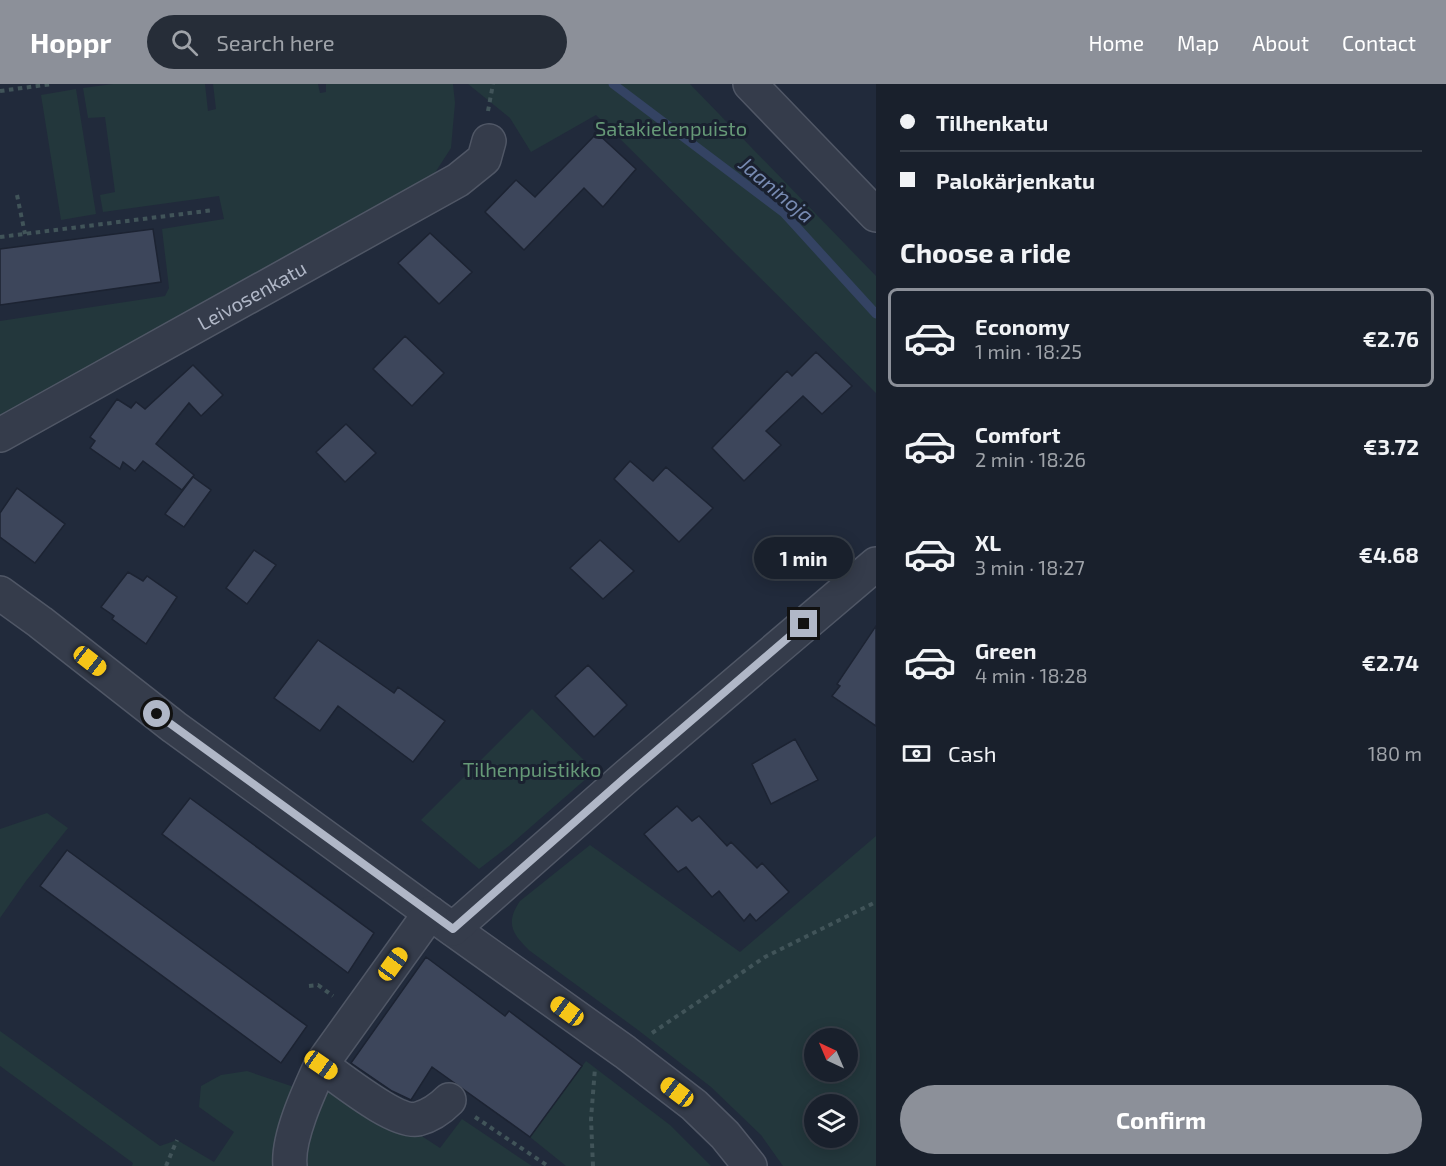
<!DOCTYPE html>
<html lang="en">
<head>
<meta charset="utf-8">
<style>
  body { margin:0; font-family:"Exo 2",sans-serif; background:#262d38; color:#f1f3f6; height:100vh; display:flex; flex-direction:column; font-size:22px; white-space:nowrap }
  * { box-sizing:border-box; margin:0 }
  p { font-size:20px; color:#9fa3a9 }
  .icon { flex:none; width:33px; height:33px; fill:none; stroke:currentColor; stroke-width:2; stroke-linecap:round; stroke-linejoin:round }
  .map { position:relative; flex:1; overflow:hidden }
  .drawer { display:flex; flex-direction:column; background:#19202c; width:570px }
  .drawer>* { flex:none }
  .hud { display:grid; align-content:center; height:132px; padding:0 24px; background:#19202c }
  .needle { width:39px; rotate:316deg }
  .tools { position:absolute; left:804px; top:944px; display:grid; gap:12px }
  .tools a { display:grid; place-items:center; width:54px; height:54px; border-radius:50%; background:#19202c; box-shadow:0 3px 15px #0003,0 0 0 2px #373e48; font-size:30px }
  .end { position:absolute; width:27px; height:27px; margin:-14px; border:8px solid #b0b7c7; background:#111; box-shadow:0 0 0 3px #111 }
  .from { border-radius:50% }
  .bubble { position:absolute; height:42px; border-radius:21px; background:#19202c; box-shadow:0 3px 15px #0003,0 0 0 2px #373e48; font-size:20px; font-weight:700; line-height:42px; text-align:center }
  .car { position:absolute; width:18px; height:36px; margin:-18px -9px; border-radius:8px; box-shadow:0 0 4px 2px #0007; background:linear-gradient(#f5c518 24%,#345 0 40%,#f5c518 0 76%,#345 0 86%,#f5c518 0) }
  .hud b { display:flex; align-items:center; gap:21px; height:57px; font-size:22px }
  .hud b+b { border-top:2px solid #373e48 }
  .hud i { width:15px; height:15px; background:#f1f3f6 }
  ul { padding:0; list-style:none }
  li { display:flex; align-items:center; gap:18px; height:99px; margin:0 12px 9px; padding:0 12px; border:3px solid transparent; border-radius:9px }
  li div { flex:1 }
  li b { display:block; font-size:22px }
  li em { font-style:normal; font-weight:700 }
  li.current { border-color:#8c9099 }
  li>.icon { width:54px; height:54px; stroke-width:1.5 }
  h2 { padding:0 24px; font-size:27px; line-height:72px }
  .pay { display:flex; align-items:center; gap:15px; height:66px; padding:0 24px; font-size:22px }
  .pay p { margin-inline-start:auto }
  .primary-button { display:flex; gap:12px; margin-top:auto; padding:12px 24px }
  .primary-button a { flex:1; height:69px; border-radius:36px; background:#8c9099; color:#fff; font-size:24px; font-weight:700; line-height:69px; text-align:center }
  header { display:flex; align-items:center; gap:36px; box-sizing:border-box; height:84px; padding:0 30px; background:#8c9099; color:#fff }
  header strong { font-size:28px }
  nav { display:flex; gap:33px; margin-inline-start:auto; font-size:21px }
  .search { width:420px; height:54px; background:#262d38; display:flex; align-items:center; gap:15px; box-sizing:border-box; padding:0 21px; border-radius:33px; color:#9fa3a9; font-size:22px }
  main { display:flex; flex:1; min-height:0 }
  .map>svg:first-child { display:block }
</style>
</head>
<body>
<header>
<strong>Hoppr</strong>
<div class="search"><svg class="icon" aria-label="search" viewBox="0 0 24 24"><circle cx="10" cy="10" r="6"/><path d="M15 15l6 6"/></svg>Search here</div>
<nav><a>Home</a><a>Map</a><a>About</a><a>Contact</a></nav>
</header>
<main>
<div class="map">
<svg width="876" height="1082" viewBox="0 0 876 1082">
  <rect width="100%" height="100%" fill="#212a3b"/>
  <path fill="#23373c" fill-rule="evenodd" d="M113 0H205L208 27 216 25 213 0H318L320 9 326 8V0H453L455 19 451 64 429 98 0 335V237L165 212 169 204 162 145 224 135 219 112 103 128 100 111 115 108 105 33 88 34 83 4Z
    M468 0H690L876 192V309L596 31 531 68 510 34Z
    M76 5 96 130 61 136 41 11Z
    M532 625 595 687 509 762 479 785 421 736Z
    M47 729 68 744 26 797 0 834V745Z
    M876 752V1082H783L761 1051 711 1003 638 946 530 867C512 850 505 839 520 817L590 761 740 868ZM814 954H848V987H814ZM814 1020H848V1053H814Z
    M0 947 160 1062 177 1056 214 1078 234 1048 199 1023 201 1002 221 991 247 987 294 1003 300 987 414 1047 440 1064 462 1035 532 1082H132L133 1079 0 982Z
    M586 977 670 1041 711 1082H566L530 1053Z"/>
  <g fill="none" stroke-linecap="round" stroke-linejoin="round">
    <path stroke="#344363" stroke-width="9" d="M613 0 784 129 876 230"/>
  </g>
  <path fill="#3d465b" stroke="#1c2332" stroke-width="1.5" d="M597 49 636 85 603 123 584 104 524 166 485 128 516 96 535 113Z
    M153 145 161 198 0 221V165Z
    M430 149 472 188 439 220 398 179Z
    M405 252 444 289 412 322 373 285Z
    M816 268 852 302 822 330 803 312 766 347 781 361 744 397 712 364 787 287 792 292Z
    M193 281 223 311 201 332 189 319 156 360 194 391 182 406 143 377 135 387 123 378 120 385 90 364 95 357 90 353 117 315 131 324 136 318 145 325Z
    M346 340 376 369 345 398 316 368Z
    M630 377 653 397 666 383 713 424 679 458 614 395Z
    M193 393 211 406 184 443 165 430Z
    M17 404 65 440 35 479 0 453V429Z
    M600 456 634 487 603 515 570 484Z
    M254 466 276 481 247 520 226 504Z
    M128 488 143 497 147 492 177 513 146 560 112 535 114 532 101 523Z
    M876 542V642L832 612 840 602 837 600Z
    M318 556 394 609 398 603 445 637 413 678 338 622 320 647 274 614Z
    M588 581 627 621 594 653 555 612Z
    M795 655 818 696 771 720 752 680Z
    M190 714 374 849 348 889 162 750Z
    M677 722 692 737 699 732 727 762 731 758 757 784 762 779 789 808 756 837 750 830 744 837 719 807 712 813 686 783 678 788 644 750Z
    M67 766 307 942 281 979 40 802Z
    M426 873 505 932 509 927 582 982 530 1053 432 983 411 1016 392 1007 351 979Z"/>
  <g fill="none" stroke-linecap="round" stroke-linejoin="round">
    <defs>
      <g id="minor">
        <path d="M750 0 876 131"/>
        <path id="s1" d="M0 351 458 96 484 75 489 57"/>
        <path d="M0 509 40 538 174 643 430 829 625 968 694 1021 725 1051 750 1082"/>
        <path d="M453 845 628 691 876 480"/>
        <path d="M321 981C340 994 396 1040 418 1035 429 1032 441 1024 449 1016"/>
        <path d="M290 1082C287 1054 309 1007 321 981L430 829"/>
      </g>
    </defs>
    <use href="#minor" stroke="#505766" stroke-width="36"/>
    <path stroke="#415459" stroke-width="4" stroke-dasharray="4.5 4.5" stroke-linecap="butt" d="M0 7 52 0
      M488 27 493 0
      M17 111 25 150
      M0 153 214 126
      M309 902 318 901 333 912
      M652 949 765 873 876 818
      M475 1033 548 1082
      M166 1082 177 1056
      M593 1082 591 1035 595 984"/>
    <use href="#minor" stroke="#353c4b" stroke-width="33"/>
  </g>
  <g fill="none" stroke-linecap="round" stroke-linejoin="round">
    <path stroke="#b0b7c7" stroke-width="8" d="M157 630 453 845 628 691 804 540"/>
  </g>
  <g text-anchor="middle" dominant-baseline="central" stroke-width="6" stroke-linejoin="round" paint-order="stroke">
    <g font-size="20" fill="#697" stroke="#1a2130">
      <text x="671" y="44">Satakielenpuisto</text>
      <text x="532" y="685">Tilhenpuistikko</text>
    </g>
    <g font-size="20" fill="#b0b7c7" stroke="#1a2130">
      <text stroke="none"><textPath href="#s1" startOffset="288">Leivosenkatu</textPath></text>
    </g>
    <g font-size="21" font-style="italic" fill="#778ab1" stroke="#1a2130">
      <text transform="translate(777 105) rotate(40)">Jaaninoja</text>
    </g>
  </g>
</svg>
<div class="tools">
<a><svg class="needle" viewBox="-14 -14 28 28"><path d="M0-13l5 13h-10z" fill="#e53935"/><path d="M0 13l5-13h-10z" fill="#9fa3a9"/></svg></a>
<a><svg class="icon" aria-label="layers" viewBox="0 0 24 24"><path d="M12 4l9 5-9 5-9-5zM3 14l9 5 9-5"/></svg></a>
</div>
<i class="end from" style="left:157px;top:630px"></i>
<i class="end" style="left:804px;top:540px"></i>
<div class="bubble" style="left:754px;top:453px;width:99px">1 min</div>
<i class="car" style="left:90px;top:577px;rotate:128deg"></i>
<i class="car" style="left:393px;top:880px;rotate:36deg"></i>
<i class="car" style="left:567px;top:927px;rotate:306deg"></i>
<i class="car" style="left:321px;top:981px;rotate:125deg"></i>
<i class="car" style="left:677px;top:1008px;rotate:307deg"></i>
</div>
<section class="drawer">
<div class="hud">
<b><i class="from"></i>Tilhenkatu</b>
<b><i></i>Palokärjenkatu</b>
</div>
<h2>Choose a ride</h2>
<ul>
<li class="current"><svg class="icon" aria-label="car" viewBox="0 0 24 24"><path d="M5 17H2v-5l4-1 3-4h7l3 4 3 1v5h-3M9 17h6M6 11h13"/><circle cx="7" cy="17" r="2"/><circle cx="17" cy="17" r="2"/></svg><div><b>Economy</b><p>1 min · 18:25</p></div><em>€2.76</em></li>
<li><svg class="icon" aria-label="car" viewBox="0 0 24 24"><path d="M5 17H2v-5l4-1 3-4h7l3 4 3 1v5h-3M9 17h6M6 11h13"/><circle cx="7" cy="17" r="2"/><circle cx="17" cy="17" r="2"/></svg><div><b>Comfort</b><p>2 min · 18:26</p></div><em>€3.72</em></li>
<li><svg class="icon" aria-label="car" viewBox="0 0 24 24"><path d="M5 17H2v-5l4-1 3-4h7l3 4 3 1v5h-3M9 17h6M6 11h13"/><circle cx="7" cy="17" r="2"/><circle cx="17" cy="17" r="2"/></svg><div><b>XL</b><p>3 min · 18:27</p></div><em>€4.68</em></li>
<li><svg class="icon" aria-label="car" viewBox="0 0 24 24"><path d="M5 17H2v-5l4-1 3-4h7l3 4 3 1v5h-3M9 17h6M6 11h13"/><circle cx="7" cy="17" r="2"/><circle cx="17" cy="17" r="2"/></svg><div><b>Green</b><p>4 min · 18:28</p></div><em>€2.74</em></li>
</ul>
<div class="pay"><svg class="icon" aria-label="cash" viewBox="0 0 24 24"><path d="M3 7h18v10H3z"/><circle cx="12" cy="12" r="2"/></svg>Cash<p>180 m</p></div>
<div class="primary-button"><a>Confirm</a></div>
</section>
</main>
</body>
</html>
